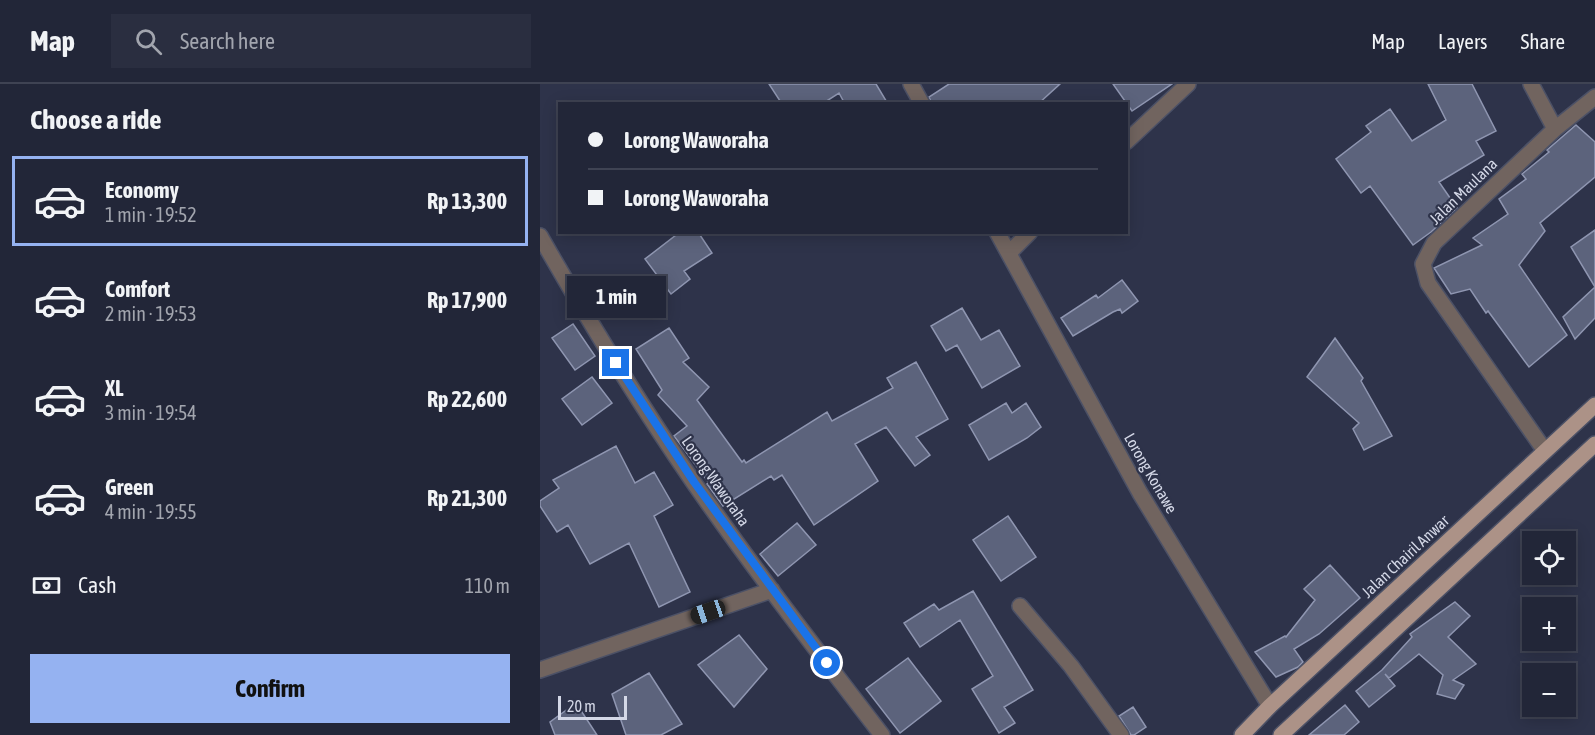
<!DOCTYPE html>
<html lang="en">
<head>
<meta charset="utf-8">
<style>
  body { margin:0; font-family:"Asap Condensed",sans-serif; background:#2a2e40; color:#f1f3f6; height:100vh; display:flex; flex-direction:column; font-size:22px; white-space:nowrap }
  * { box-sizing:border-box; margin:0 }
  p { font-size:20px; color:#a2a5ae }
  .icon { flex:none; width:33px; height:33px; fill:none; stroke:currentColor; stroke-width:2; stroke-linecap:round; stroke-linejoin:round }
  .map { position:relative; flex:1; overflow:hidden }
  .sheet { display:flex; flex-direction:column; background:#222638; width:540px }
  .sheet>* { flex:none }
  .hud { position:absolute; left:18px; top:18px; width:570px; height:132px; border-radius:0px; box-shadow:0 3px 15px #0003,0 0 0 2px #3f4353; display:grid; align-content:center; height:132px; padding:0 30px; background:#222638 }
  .fabs { position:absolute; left:982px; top:447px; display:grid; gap:12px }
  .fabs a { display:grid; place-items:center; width:54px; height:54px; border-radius:0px; background:#222638; box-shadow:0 3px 15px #0003,0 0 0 2px #3f4353; font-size:30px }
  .scale { position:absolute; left:18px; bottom:15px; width:69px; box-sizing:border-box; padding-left:6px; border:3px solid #d4d8e7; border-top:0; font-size:16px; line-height:21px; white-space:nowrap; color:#d4d8e7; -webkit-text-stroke:4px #2e334a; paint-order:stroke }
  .end { position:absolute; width:27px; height:27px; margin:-14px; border:8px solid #1a73e8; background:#fff; box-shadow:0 0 0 3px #fff }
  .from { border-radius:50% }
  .bubble { position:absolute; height:42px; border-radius:0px; background:#222638; box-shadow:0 3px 15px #0003,0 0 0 2px #3f4353; font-size:20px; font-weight:700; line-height:42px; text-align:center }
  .car { position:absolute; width:18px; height:36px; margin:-18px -9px; border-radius:8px; box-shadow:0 0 4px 2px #0007; background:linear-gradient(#222 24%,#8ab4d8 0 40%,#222 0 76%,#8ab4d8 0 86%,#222 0) }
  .hud b { display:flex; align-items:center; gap:21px; height:57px; font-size:22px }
  .hud b+b { border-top:2px solid #3f4353 }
  .hud i { width:15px; height:15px; background:#f1f3f6 }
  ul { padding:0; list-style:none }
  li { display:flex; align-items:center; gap:18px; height:90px; margin:0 12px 9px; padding:0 18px; border:3px solid transparent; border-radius:0px }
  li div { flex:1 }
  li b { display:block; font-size:22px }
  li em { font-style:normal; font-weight:700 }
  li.active { border-color:#95b2f1 }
  li>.icon { width:54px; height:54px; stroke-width:1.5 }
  h2 { padding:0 30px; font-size:27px; line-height:72px }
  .pay { display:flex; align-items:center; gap:15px; height:66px; padding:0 30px; font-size:22px }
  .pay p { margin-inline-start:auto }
  .action { display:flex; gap:12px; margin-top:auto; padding:12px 30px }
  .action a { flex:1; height:69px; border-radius:0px; background:#95b2f1; color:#111; font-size:24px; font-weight:700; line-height:69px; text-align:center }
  header { display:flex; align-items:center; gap:36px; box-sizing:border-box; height:84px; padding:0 30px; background:#222638; border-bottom:2px solid #3f4353 }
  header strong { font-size:28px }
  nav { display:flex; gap:33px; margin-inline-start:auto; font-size:21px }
  .search { width:420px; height:54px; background:#2a2e40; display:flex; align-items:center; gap:15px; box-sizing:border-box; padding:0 21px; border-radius:0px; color:#a2a5ae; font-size:22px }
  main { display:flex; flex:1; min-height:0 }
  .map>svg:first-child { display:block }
</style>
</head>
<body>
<header>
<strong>Map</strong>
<div class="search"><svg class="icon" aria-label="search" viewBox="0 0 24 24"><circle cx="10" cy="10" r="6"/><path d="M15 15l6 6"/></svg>Search here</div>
<nav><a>Map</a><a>Layers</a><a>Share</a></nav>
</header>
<main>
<section class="sheet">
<h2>Choose a ride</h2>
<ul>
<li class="active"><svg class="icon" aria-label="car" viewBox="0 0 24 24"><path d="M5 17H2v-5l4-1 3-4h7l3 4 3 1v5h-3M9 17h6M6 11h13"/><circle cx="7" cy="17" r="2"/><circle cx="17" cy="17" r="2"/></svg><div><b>Economy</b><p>1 min · 19:52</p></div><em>Rp 13,300</em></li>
<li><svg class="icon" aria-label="car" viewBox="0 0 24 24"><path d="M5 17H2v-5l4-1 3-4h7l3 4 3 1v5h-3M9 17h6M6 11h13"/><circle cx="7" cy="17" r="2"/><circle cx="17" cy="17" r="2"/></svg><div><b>Comfort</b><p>2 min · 19:53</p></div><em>Rp 17,900</em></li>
<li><svg class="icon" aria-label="car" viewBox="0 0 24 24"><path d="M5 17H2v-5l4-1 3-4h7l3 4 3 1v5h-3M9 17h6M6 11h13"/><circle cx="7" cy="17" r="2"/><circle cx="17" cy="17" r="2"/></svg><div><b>XL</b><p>3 min · 19:54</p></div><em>Rp 22,600</em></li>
<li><svg class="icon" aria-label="car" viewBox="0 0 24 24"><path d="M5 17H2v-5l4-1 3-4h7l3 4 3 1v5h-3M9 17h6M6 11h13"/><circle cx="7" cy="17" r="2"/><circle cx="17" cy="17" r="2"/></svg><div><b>Green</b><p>4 min · 19:55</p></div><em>Rp 21,300</em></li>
</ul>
<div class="pay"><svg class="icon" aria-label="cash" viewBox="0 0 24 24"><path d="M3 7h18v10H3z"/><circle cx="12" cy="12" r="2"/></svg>Cash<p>110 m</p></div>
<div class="action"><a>Confirm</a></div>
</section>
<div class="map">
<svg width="1055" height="651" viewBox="0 0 1055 651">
  <rect width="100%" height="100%" fill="#2e334a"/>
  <path fill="#5c637c" stroke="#8f96b1" stroke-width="1.5" d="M229 0H336L348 20H305L299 9 282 20H242Z
    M409 0H520L498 20H392L389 13Z
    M573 0H632L592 27Z
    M888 0H932L956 47 936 57 944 71 899 98 917 124 891 148 873 161 830 102 821 109 796 75 831 48 826 42 850 25 872 57 906 36Z
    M1036 41 1055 58V93L1000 139 1005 147 979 181 1027 251 989 283 948 227 946 229 930 205 911 210 894 184 942 161 933 154 968 130 959 115 986 95 982 90 1009 68 1007 66Z
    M1055 146V234L1035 255 1023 233 1055 203 1031 163Z
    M140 148H158L172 169 144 187 150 195 131 210 105 175Z
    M582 196 598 217 582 229 580 225 573 228 533 252 521 234 556 211 558 214Z
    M422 224 441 256 459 246 480 282 442 304 417 261 406 267 391 242Z
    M33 240 55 272 35 286 12 254Z
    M129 244 149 274 143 278 169 303 157 316 202 378 204 376 206 379 287 328 292 337 353 304 347 294 376 278 408 335 376 353 390 371 375 382 346 343 315 360 338 397 274 441 242 391 234 396 231 392 183 422 167 400 169 399 134 352 147 342 118 311 122 306 96 265Z
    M795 254 823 294 821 297 852 352 824 366 813 345 819 339 767 293Z
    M52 293 72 319 42 341 22 315Z
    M466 319 472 329 486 319 501 343 487 354 449 376 429 341Z
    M76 362 95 399 114 388 133 421 114 432 150 508 119 523 89 459 50 480 28 441 17 448 0 422V417L19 404 13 396Z
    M468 432 496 473 461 497 433 456Z
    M257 439 276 461 238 492 220 470Z
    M790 481 820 514 779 550 754 565 763 578 758 583 736 593 715 568 745 552 746 553 775 516 764 505Z
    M433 507 493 606 464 623 475 639 459 649 432 605 453 592 420 536 380 563 364 539 394 520 399 526Z
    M915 518 930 532 908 553 936 580 913 596 924 601 915 615 897 610 903 591 879 570 849 594 845 590 855 602 829 623 816 607 842 586 872 553 870 550Z
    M199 551 227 585 194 623 158 581Z
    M368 574 401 617 360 649 326 605Z
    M109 589 142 640 121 651H86L72 610Z
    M36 619 57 651H15L10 638Z
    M805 621 819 638 804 651H769Z
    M593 623 606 643 594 651H591L579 632Z"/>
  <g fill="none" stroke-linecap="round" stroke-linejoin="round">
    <defs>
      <path id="minor" d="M371 0 382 20
        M991 0 1015 45
        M586 58 648 0
        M457 148 600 409 730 622
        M0 152C48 236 99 319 154 399 214 485 278 568 342 651
        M469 169 490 148
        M1005 367 888 199 883 180 894 159 1015 45 1055 13
        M480 522 531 582 581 651
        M0 586 232 506"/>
      <path id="major" d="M702 651 730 622 1055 321
        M741 651 1055 360"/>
    </defs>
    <use href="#minor" stroke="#4c5166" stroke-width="18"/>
    <use href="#major" stroke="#4c5166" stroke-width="18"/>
    <use href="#minor" stroke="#71645f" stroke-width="15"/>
    <use href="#major" stroke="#ac9287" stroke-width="15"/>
  </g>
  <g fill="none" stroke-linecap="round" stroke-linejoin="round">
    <path stroke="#1a73e8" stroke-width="8" d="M76 279 154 398 287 579"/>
  </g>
  <g text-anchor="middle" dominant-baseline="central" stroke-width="4.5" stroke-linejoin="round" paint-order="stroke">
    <g font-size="16" fill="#d4d8e7" stroke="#2e334a">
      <text transform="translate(923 107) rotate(-44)">Jalan Maulana</text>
      <text transform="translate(611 389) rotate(60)">Lorong Konawe</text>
      <text transform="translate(176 397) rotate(55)">Lorong Waworaha</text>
      <text transform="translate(865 472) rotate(-43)">Jalan Chairil Anwar</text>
    </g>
  </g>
</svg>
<div class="fabs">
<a><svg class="icon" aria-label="locate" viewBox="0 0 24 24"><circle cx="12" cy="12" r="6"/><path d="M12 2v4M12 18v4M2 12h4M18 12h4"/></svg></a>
<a>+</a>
<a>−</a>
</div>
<div class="scale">20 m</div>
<i class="end from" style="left:287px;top:579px"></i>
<i class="end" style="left:76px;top:279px"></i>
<div class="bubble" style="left:27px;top:192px;width:99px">1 min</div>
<i class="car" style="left:168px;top:528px;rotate:251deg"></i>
<div class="hud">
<b><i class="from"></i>Lorong Waworaha</b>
<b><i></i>Lorong Waworaha</b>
</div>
</div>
</main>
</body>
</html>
